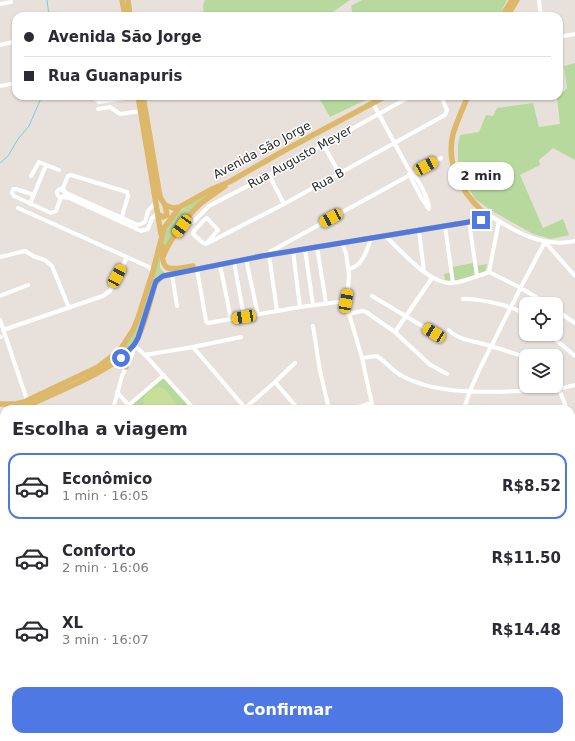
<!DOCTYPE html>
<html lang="pt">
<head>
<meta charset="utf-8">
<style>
  body { margin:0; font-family:"DejaVu Sans",sans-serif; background:#f7f7f7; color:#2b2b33; height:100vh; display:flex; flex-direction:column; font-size:15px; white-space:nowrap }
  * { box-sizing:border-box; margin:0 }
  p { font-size:13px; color:#7c7c81 }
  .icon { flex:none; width:22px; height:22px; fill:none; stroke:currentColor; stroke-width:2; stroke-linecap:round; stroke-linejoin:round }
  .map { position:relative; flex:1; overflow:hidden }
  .panel { position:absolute; left:0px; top:405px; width:575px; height:336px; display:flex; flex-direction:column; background:#fff; border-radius:12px 12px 0 0; box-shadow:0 1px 3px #0004 }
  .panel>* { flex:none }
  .guide { position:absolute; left:12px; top:12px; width:551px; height:88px; border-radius:12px; box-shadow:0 1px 3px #0004; display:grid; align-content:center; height:88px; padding:0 12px; background:#fff }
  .tools { position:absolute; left:519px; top:297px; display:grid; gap:8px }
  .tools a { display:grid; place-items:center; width:44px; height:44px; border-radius:8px; background:#fff; box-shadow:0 1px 3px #0004; font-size:20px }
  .end { position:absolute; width:18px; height:18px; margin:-9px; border:5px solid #4e78e3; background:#fff; box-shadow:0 0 0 2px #fff }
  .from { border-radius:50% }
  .bubble { position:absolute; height:28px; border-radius:12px; background:#fff; box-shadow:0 1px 3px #0004; font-size:13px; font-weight:700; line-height:28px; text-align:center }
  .car { position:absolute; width:12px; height:24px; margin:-12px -6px; border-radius:5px; box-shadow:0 0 3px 1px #0007; background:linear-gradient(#f5c518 24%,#345 0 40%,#f5c518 0 76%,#345 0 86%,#f5c518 0) }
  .guide b { display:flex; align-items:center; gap:14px; height:38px; font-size:15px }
  .guide b+b { border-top:1px solid #e1e1e2 }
  .guide i { width:10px; height:10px; background:#2b2b33 }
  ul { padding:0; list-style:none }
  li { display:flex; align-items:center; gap:12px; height:66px; margin:0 8px 6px; padding:0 4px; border:2px solid transparent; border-radius:12px }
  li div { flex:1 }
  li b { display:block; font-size:15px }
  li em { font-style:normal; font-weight:700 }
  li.selected { border-color:#4e78e3 }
  li>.icon { width:36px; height:36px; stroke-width:1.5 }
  h2 { padding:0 12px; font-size:18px; line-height:48px }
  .primary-button { display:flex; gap:8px; margin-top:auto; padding:8px 12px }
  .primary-button a { flex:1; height:46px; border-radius:12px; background:#4e78e3; color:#fff; font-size:16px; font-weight:700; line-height:46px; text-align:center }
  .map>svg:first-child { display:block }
</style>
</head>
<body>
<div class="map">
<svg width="575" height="741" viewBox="0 0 575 741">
  <rect width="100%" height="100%" fill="#e8e1db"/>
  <path fill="#eed9dc" d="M62 737H142L137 741H62Z
    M180 737H237L236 741H175Z"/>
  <path fill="#b7d99d" d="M205 0H350L327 16H204L203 6Z
    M362 0H507L499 16H353L351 6Z
    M575 63V160L553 148 539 160 540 165 520 175 543 228 563 219 569 235 551 239 533 234 492 211 475 199 463 178 458 162V145L460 135 479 132 486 115 493 116 497 108 533 103 539 127 560 124 557 98 567 88 564 66Z
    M318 96H374L330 117Z
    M218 189 196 206 163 255C163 249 162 242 164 237 170 211 197 201 218 189Z
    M160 250V268L165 273 159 275 154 280C147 305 142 338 121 356 115 360 108 364 102 368V366L128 343Z
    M473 263 475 266 487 264 485 272 454 281 445 280 444 274 452 272V267Z
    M164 377 191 408 134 409 131 405Z
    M0 643 4 644V737H61V741H4L3 721H0Z"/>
  <path fill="#c8df9a" d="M157 387 165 389 180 409H147L143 401C145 394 150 389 157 387Z"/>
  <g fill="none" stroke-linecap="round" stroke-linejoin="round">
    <path stroke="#7acdde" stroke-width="1" d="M47 0 49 16
      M0 163 8 156 18 139 29 126 42 96
      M571 646 575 645
      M157 741 162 737
      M524 741 526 737"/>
    <path stroke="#fff" stroke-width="4" d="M539 0 541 16
      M0 4 11 2
      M559 37 575 34
      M0 45 13 42
      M0 86 16 83
      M95 96 96 99 99 102 138 96
      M374 105 409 170C417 176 429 199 429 209
      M98 109 110 107 120 114 141 111
      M321 140 339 173
      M409 174 422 199 429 209
      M269 175 284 204
      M31 176 39 162 59 170
      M57 193a4 4 0 1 1 8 0a4 4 0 1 1-8 0Z
      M62 190 68 176 71 175 127 192 128 196 121 220
      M64 192 138 225 145 222 148 211 156 202
      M34 195 16 189H13L12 193 14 196 51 213 56 211 61 197
      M62 197 69 198 141 231 148 229 152 218 158 214
      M30 204 46 165
      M18 208 149 267 153 271
      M481 210C509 228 540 249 575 241
      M193 222 209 206 269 175 411 96
      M445 226 453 283
      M419 230 424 272
      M385 236C401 250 430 286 453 283 464 282 477 276 489 272L521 288 547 304
      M342 243 346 253 349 275 347 307 362 358 373 409
      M206 244 218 230 207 218 205 219 194 231 193 234 202 242 206 244 284 204 445 115 447 110 441 96
      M317 247 326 303
      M305 249 313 305
      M293 251 300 307
      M264 255 441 158
      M269 255 277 311
      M0 257 25 251 35 257 45 260 52 266 69 308
      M246 259 258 315
      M234 262 244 317
      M220 265 231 319
      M197 269 206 321 208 323 300 307 346 301
      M349 269C363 266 367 250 371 238
      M489 272 499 221
      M172 274 177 306
      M477 276 469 222 493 218
      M0 296 28 285
      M372 296 434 333
      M463 299C480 299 512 305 526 315
      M556 310 575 323
      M348 314 362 311 366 312 395 332 429 364 447 374
      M0 320 27 400
      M313 326 320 371 329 409
      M3 330 103 296 110 291 127 257
      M449 330C459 341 476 341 490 346 501 349 513 353 524 357
      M395 332 432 278
      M549 334 575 356
      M0 337H1
      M134 345 145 355 194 409
      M193 347 246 409
      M145 355 193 347 241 337
      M362 358 377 356C386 362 393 372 404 377 446 398 503 391 550 390L559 389 575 385
      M275 382 298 409
      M559 389 567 409
      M117 392 132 409
      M129 405 164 375
      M113 409 122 376 133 353 134 345
      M244 409 275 382 295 363
      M351 409 372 403
      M464 409C471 385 482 363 494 341 510 308 527 275 545 242L575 276
      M571 415 575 419
      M571 432 575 431
      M571 458 575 457
      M571 492 575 493
      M571 527 575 528
      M571 560 575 561
      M571 593 575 584
      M571 663 575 655
      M571 717 575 713
      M336 737 340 741
      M371 737V741
      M393 737V741
      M239 741 241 737
      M296 741 300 737
      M424 741 427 737
      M467 741 469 737
      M492 741 494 737
      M528 741 530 737
      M538 741 540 737
      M557 741 559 737"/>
    <path stroke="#deb86a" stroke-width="5.5" d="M122 0 125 16
      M128 0 130 16
      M502 16 512 0
      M507 16 517 0
      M138 96 161 234
      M143 96 160 197 165 205 173 208 180 207
      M158 214 163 217 167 215 165 205
      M162 246C161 274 169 270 193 266
      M163 257C168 242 188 215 199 205 207 198 217 192 225 186
      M120 358 124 362 126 367
      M0 404H15L24 402 98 367 120 350 133 330 138 318 153 271 164 228 180 207 212 189 229 182 287 149 386 96
      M21 409C52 393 115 372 134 344 144 330 150 301 155 284L160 278 163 276 262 256 469 222 478 217 481 210C460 190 446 163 453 134 457 121 463 108 468 96
      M0 420 4 418"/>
    <path stroke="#ea9265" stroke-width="6" d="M571 637H575
      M571 653 575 652
      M145 741 149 737
      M169 741 174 737"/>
  </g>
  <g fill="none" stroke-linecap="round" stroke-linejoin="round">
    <path stroke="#4e78e3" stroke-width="5" d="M121 358 134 345 138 338 155 284 156 281 163 276 262 256 481 220"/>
  </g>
  <g text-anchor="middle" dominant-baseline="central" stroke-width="3" stroke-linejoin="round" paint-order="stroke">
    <g font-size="12" fill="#282828" stroke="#fff">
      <text transform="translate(262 150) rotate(-28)">Avenida São Jorge</text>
      <text transform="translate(300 157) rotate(-29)">Rua Augusto Meyer</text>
      <text transform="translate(328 180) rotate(-29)">Rua B</text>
    </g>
  </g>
</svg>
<div class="tools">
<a><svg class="icon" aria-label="locate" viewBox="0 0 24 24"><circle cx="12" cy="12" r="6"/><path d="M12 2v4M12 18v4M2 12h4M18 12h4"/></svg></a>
<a><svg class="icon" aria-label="layers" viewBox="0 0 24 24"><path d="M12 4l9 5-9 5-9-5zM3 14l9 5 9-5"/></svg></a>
</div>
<i class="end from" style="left:121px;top:358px"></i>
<i class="end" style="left:481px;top:220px"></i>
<div class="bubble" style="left:448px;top:162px;width:66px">2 min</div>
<i class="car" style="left:426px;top:166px;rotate:62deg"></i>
<i class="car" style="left:331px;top:218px;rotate:241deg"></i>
<i class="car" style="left:182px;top:226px;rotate:215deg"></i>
<i class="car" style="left:117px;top:276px;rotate:28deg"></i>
<i class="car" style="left:346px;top:301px;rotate:10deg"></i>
<i class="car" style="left:244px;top:317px;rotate:261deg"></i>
<i class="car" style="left:434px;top:333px;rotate:302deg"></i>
<div class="guide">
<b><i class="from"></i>Avenida São Jorge</b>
<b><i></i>Rua Guanapuris</b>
</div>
<section class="panel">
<h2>Escolha a viagem</h2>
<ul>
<li class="selected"><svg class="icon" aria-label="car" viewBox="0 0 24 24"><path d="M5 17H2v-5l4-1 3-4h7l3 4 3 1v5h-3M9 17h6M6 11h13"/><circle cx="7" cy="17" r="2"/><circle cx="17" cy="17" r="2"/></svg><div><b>Econômico</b><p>1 min · 16:05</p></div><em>R$8.52</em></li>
<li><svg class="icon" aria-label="car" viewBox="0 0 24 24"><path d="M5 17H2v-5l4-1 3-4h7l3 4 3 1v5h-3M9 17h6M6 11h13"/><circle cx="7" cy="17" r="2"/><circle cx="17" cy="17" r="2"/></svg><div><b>Conforto</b><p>2 min · 16:06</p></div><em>R$11.50</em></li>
<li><svg class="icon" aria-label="car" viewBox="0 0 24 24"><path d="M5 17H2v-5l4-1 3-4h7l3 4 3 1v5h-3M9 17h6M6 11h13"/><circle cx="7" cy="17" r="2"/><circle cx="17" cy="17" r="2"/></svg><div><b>XL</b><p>3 min · 16:07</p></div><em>R$14.48</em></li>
</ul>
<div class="primary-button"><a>Confirmar</a></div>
</section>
</div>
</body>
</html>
